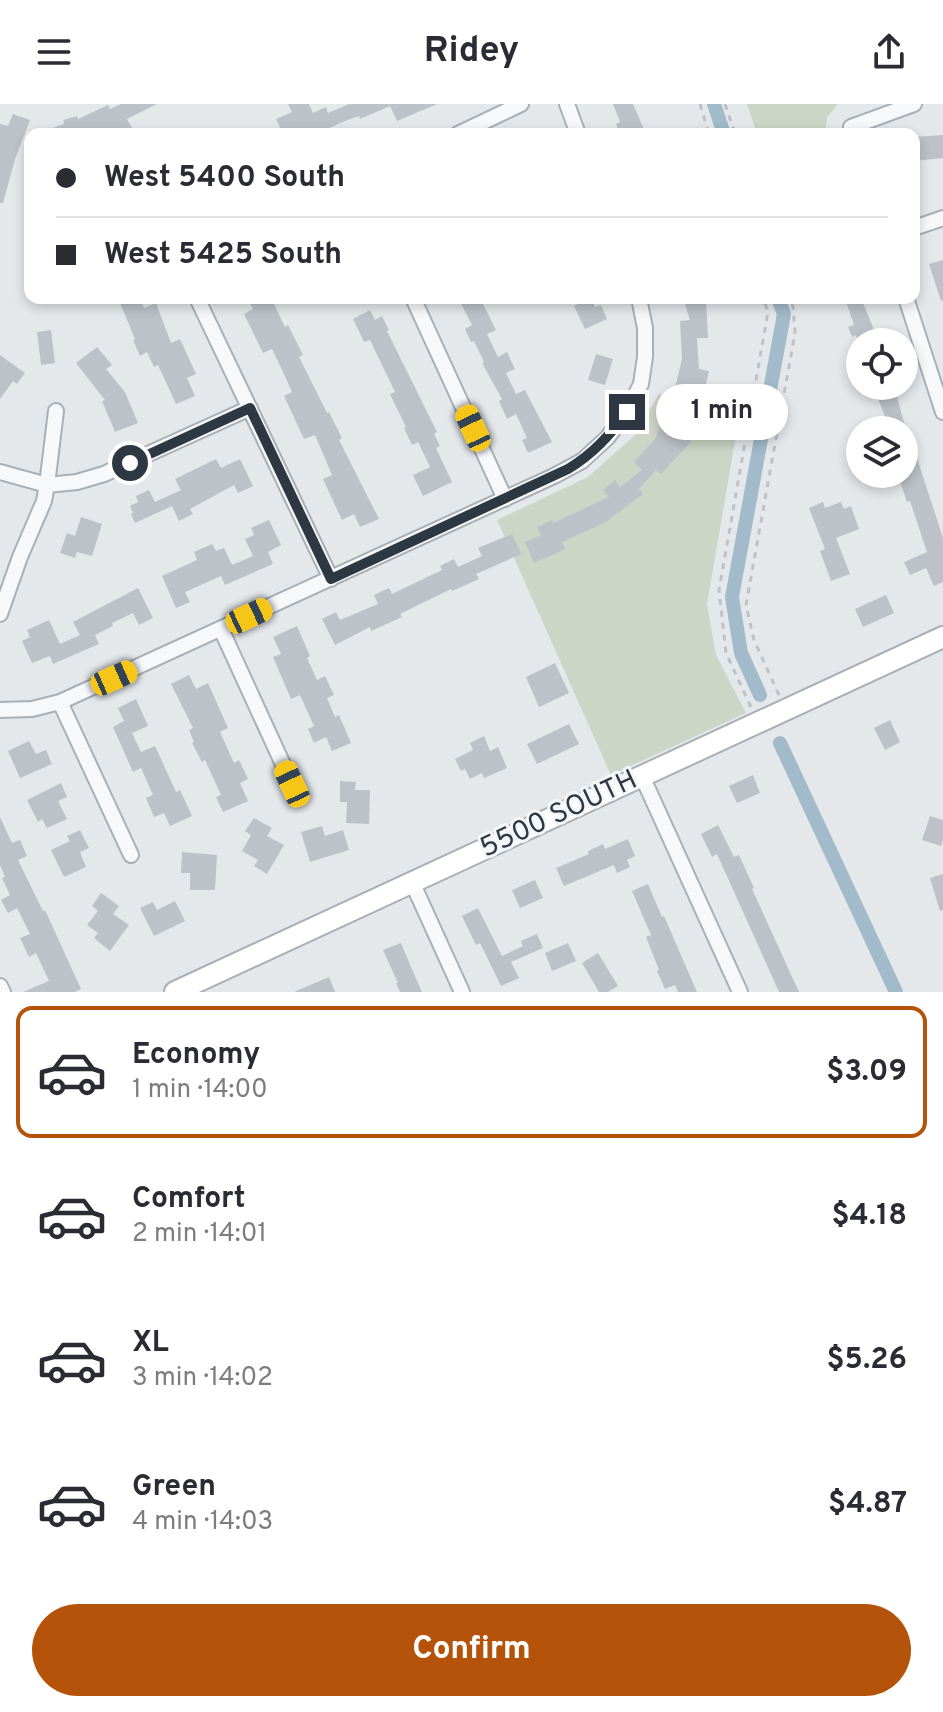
<!DOCTYPE html>
<html lang="en">
<head>
<meta charset="utf-8">
<style>
  body { margin:0; font-family:Overpass,sans-serif; background:#f2f2f3; color:#2b2b33; height:100vh; display:flex; flex-direction:column; font-size:30px; white-space:nowrap }
  * { box-sizing:border-box; margin:0 }
  p { font-size:26px; color:#7c7c81 }
  .icon { flex:none; width:44px; height:44px; fill:none; stroke:currentColor; stroke-width:2; stroke-linecap:round; stroke-linejoin:round }
  .map { position:relative; height:888px; overflow:hidden }
  .drawer { display:flex; flex-direction:column; background:#fff; flex:1 }
  .drawer>* { flex:none }
  .hud { position:absolute; left:24px; top:24px; width:896px; height:176px; border-radius:16px; box-shadow:0 4px 12px #0003; display:grid; align-content:center; height:176px; padding:0 32px; background:#fff }
  .tools { position:absolute; left:846px; top:224px; display:grid; gap:16px }
  .tools a { display:grid; place-items:center; width:72px; height:72px; border-radius:50%; background:#fff; box-shadow:0 4px 12px #0003; font-size:40px }
  .end { position:absolute; width:36px; height:36px; margin:-18px; border:10px solid #2d3843; background:#fff; box-shadow:0 0 0 4px #fff }
  .from { border-radius:50% }
  .bubble { position:absolute; height:56px; border-radius:28px; background:#fff; box-shadow:0 4px 12px #0003; font-size:26px; font-weight:700; line-height:56px; text-align:center }
  .car { position:absolute; width:24px; height:48px; margin:-24px -12px; border-radius:10px; box-shadow:0 0 6px 2px #0007; background:linear-gradient(#f5c518 24%,#345 0 40%,#f5c518 0 76%,#345 0 86%,#f5c518 0) }
  .hud b { display:flex; align-items:center; gap:28px; height:76px; font-size:30px }
  .hud b+b { border-top:2px solid #e1e1e2 }
  .hud i { width:20px; height:20px; background:#2b2b33 }
  ul { padding:14px 0 0; list-style:none }
  li { display:flex; align-items:center; gap:24px; height:132px; margin:0 16px 12px; padding:0 16px; border:4px solid transparent; border-radius:16px }
  li div { flex:1 }
  li b { display:block; font-size:30px }
  li em { font-style:normal; font-weight:700 }
  li.active { border-color:#b45309 }
  li>.icon { width:72px; height:72px; stroke-width:1.5 }
  .action { display:flex; gap:16px; margin-top:auto; padding:16px 32px }
  .action a { flex:1; height:92px; border-radius:48px; background:#b45309; color:#fff; font-size:32px; font-weight:700; line-height:92px; text-align:center }
  header { display:flex; justify-content:space-between; align-items:center; height:104px; padding:0 32px; background:#fff; font-size:36px; font-weight:700 }
  .map>svg:first-child { display:block }
</style>
</head>
<body>
<header><svg class="icon" aria-label="menu" viewBox="0 0 24 24"><path d="M4 6h16M4 12h16M4 18h16"/></svg>Ridey<svg class="icon" aria-label="share" viewBox="0 0 24 24"><path d="M12 15V3M7 8l5-5 5 5M5 13v7h14v-7"/></svg></header>
<div class="map">
<svg width="943" height="888" viewBox="0 0 943 888">
  <rect width="100%" height="100%" fill="#e4e8eb"/>
  <path fill="#ccd5c6" d="M747 0H838L827 13 825 30H757Z
    M659 290 739 314 707 500 716 551 746 609 611 671 497 416 588 373 634 332Z"/>
  <g fill="none" stroke-linecap="round" stroke-linejoin="round">
    <path stroke="#a2bac9" stroke-width="14" d="M714 0 724 30
      M760 591 741 549 732 493 784 210 778 194
      M780 639 896 888"/>
  </g>
  <path fill="#bcc2c8" d="M121 0H157L127 15 132 24 121 30H41V28L64 20 63 16 77 12 78 15 108 1 110 5Z
    M288 0H309L313 9 326 3 328 9 349 0H437L397 17 390 2 360 15 359 12 345 17 316 30H311L309 26 302 30H283L276 15 292 8Z
    M613 0H633L646 30H620L616 20 620 18Z
    M13 10 30 16 15 55 3 99H0V20L8 22Z
    M943 31V54L914 57V33Z
    M943 156V196L941 197 929 160Z
    M131 194H139L144 204 156 199 171 239 180 235 196 270 187 274 195 292 176 300 158 261 154 263 147 248 140 252 133 236 135 235 120 199Z
    M247 194H271L285 223 288 221 303 251 299 253 327 309 329 308 342 334 339 336 379 415 360 423 354 410 342 416 323 375 332 371 315 331 304 335 284 292 292 288 284 270 272 245 263 249 244 210 253 205Z
    M458 194H480L496 226 487 230 498 253 507 248 515 265 506 269 516 290 525 286 552 338 528 349 522 336 527 334 516 310 507 315 499 297 502 295 482 259 484 258 474 237 471 238 465 225 472 221Z
    M591 194 595 203 601 201 607 215 585 225 574 202Z
    M683 194H706L708 234H697L699 265 709 267 705 285 696 283 691 305 702 309 689 340 661 370 656 366 639 385 643 390 604 419 562 438 565 445 534 459 525 438 541 431 537 423 552 416 553 419 609 393 603 386 615 376 620 383 642 366 634 358 655 335 664 313 673 317 685 290 674 288 682 255 680 217 690 216Z
    M845 194H861L879 238H859L856 231 852 233 848 223 854 221Z
    M370 206 375 216 382 212 389 226 387 227 437 328 434 330 440 342 436 344 452 378 423 392 413 371 430 363 418 338 412 341 404 324 406 323 390 290 395 288 370 236 364 238 353 215Z
    M51 226 55 259 41 261 37 228Z
    M97 243 112 261 106 265 125 288 138 319 115 328 102 297 105 296 76 259Z
    M596 250 613 255 605 281 588 276Z
    M0 251 25 269 17 280 13 277 0 295Z
    M873 282H894L906 326H861V323L886 315Z
    M916 351 943 434V478L934 482 926 464 910 471 904 458 927 448 910 397 907 398 900 377 906 375 904 356Z
    M216 355 221 364 240 355 253 382 238 389 234 381 190 405 193 410 179 417 172 402 135 419 131 410 133 409 130 402 138 398 136 392 149 386 155 398 181 386 175 375Z
    M823 398 825 404 841 398 844 405 851 402 859 425 836 434 850 470 831 477 820 447 825 445 809 404Z
    M81 413 102 420 92 452 77 448 75 454 60 449 67 429 75 432Z
    M269 416 281 441 268 448 273 460 225 481 221 472 185 488 190 498 176 504 162 472 197 456 194 448 212 440 216 447 224 444 232 461 253 452 245 435 254 431 251 424Z
    M512 430 521 450 476 470 479 475 452 487 451 485 400 510 402 513 371 527 370 523 335 541 322 515 336 508 340 516 378 500 374 491 389 484 392 490 442 466 440 462 454 455 458 463 482 452 478 444Z
    M138 484 153 514 139 521 133 509 112 519 113 522 95 531 99 540 53 560 50 552 32 559 22 537 30 533 27 526 49 516 60 540 80 531 73 518Z
    M886 491 894 509 863 523 855 505Z
    M297 522 310 552 307 554 317 576 325 572 334 591 327 594 335 613 339 611 351 639 332 647 326 633 314 639 308 625 314 622 300 591 291 595 273 553 281 550 273 533Z
    M555 559 569 589 539 603 526 573Z
    M189 571 196 585 208 579 228 624 220 628 234 659 239 656 248 675 240 679 248 697 223 708 216 693 221 691 205 656 202 658 192 639 194 638 189 626 193 624 171 580Z
    M136 595 148 622 132 629 141 648 155 642 176 688 180 686 192 712 170 722 164 709 154 713 146 694 153 691 141 664 133 668 113 623 124 617 118 604Z
    M890 616 900 638 885 646 874 624Z
    M569 620 579 640 537 660 527 640Z
    M484 632 490 647 498 643 507 664 484 674 482 669 470 675 465 665 461 667 455 655 473 646 470 639Z
    M29 637 36 650 46 646 52 660 20 674 8 647Z
    M753 671 760 689 737 699 729 682Z
    M340 677 356 678 355 686H370L369 720 346 719 347 698H340Z
    M61 679 67 693 58 697 67 715 47 724 42 715 38 718 27 696Z
    M930 712 943 716V736L941 742 922 736Z
    M0 713 12 739 20 736 27 752 18 756 43 807 45 806 81 885 75 888H23L49 877 36 849 29 853 20 834 30 830 17 804 8 809 1 796 10 791 2 774 5 773 0 761Z
    M254 714 272 724 267 732 284 741 267 770 254 762 258 756 242 747 251 731 245 727Z
    M718 721 734 753 739 751 754 784 752 785 799 888H779L717 750 712 753 701 730Z
    M322 722 325 732 343 726 349 746 310 758 301 728Z
    M80 726 89 744 80 748 86 763 64 773 51 746 70 737 67 732Z
    M628 735 635 752 627 756 630 763 617 769 614 761 564 782 556 764 589 750 588 747 603 740 605 745Z
    M182 748 217 751 215 786H190V769H181Z
    M943 770V806L940 807 930 774Z
    M535 776 543 794 520 804 512 786Z
    M648 780 662 813 664 812 697 888H678L675 881 665 885 657 867 659 866 646 833 651 831 632 787Z
    M101 789 119 802 113 810 129 821 110 847 94 834 98 829 87 821 98 807 92 802Z
    M175 797 185 817 154 832 140 804 153 798 157 806Z
    M478 804 502 852 523 842 521 837 537 830 543 844 511 858 519 874 501 882 480 839 476 841 462 812Z
    M401 839 411 863 422 888H400L396 879H398L383 846Z
    M568 839 576 857 552 867 545 849Z
    M598 849 618 882 608 888H599L582 859Z
    M329 873 335 888H294Z"/>
  <g fill="none" stroke-linecap="round" stroke-linejoin="round">
    <defs>
      <path id="minor" d="M567 0 578 30
        M458 30 521 0
        M853 30 851 23 914 0
        M914 124 943 114
        M197 194 331 475
        M413 194 505 395
        M906 194 943 308
        M0 368 47 381 77 378 104 370 250 304
        M0 510 20 453 44 397 47 381 56 307
        M221 525 292 680
        M60 598 131 751
        M0 606 32 605 60 598 554 372 582 357 607 334 627 308 641 280 645 253V224L639 194
        M642 672 740 888
        M412 778 462 888
        M0 882 3 888"/>
      <path id="secondary" d="M175 888 943 533"/>
    </defs>
    <use href="#minor" stroke="#a9b0b5" stroke-width="18"/>
    <use href="#secondary" stroke="#a9b0b5" stroke-width="24"/>
    <path stroke="#bec2c7" stroke-width="3" stroke-dasharray="6 6" stroke-linecap="butt" d="M700 0 709 30
      M725 0 735 30
      M779 591 754 536 746 501 795 229 793 203 790 194
      M751 603 726 549 719 486 768 208 763 194"/>
    <use href="#minor" stroke="#f7f8fa" stroke-width="14"/>
    <use href="#secondary" stroke="#fff" stroke-width="20"/>
  </g>
  <g fill="none" stroke-linecap="round" stroke-linejoin="round">
    <path stroke="#2d3843" stroke-width="10" d="M130 359 250 304 331 475 568 365C593 350 610 331 627 308"/>
  </g>
  <g text-anchor="middle" dominant-baseline="central" stroke-width="6" stroke-linejoin="round" paint-order="stroke">
    <g font-size="28" fill="#2d3843" stroke="#f4f7f9">
      <text transform="translate(559 711) rotate(-25)">5500 SOUTH</text>
    </g>
  </g>
</svg>
<div class="tools">
<a><svg class="icon" aria-label="locate" viewBox="0 0 24 24"><circle cx="12" cy="12" r="6"/><path d="M12 2v4M12 18v4M2 12h4M18 12h4"/></svg></a>
<a><svg class="icon" aria-label="layers" viewBox="0 0 24 24"><path d="M12 4l9 5-9 5-9-5zM3 14l9 5 9-5"/></svg></a>
</div>
<i class="end from" style="left:130px;top:359px"></i>
<i class="end" style="left:627px;top:308px"></i>
<div class="bubble" style="left:656px;top:280px;width:132px">1 min</div>
<i class="car" style="left:473px;top:324px;rotate:335deg"></i>
<i class="car" style="left:249px;top:512px;rotate:65deg"></i>
<i class="car" style="left:114px;top:574px;rotate:66deg"></i>
<i class="car" style="left:292px;top:680px;rotate:335deg"></i>
<div class="hud">
<b><i class="from"></i>West 5400 South</b>
<b><i></i>West 5425 South</b>
</div>
</div>
<section class="drawer">
<ul>
<li class="active"><svg class="icon" aria-label="car" viewBox="0 0 24 24"><path d="M5 17H2v-5l4-1 3-4h7l3 4 3 1v5h-3M9 17h6M6 11h13"/><circle cx="7" cy="17" r="2"/><circle cx="17" cy="17" r="2"/></svg><div><b>Economy</b><p>1 min · 14:00</p></div><em>$3.09</em></li>
<li><svg class="icon" aria-label="car" viewBox="0 0 24 24"><path d="M5 17H2v-5l4-1 3-4h7l3 4 3 1v5h-3M9 17h6M6 11h13"/><circle cx="7" cy="17" r="2"/><circle cx="17" cy="17" r="2"/></svg><div><b>Comfort</b><p>2 min · 14:01</p></div><em>$4.18</em></li>
<li><svg class="icon" aria-label="car" viewBox="0 0 24 24"><path d="M5 17H2v-5l4-1 3-4h7l3 4 3 1v5h-3M9 17h6M6 11h13"/><circle cx="7" cy="17" r="2"/><circle cx="17" cy="17" r="2"/></svg><div><b>XL</b><p>3 min · 14:02</p></div><em>$5.26</em></li>
<li><svg class="icon" aria-label="car" viewBox="0 0 24 24"><path d="M5 17H2v-5l4-1 3-4h7l3 4 3 1v5h-3M9 17h6M6 11h13"/><circle cx="7" cy="17" r="2"/><circle cx="17" cy="17" r="2"/></svg><div><b>Green</b><p>4 min · 14:03</p></div><em>$4.87</em></li>
</ul>
<div class="action"><a>Confirm</a></div>
</section>
</body>
</html>
